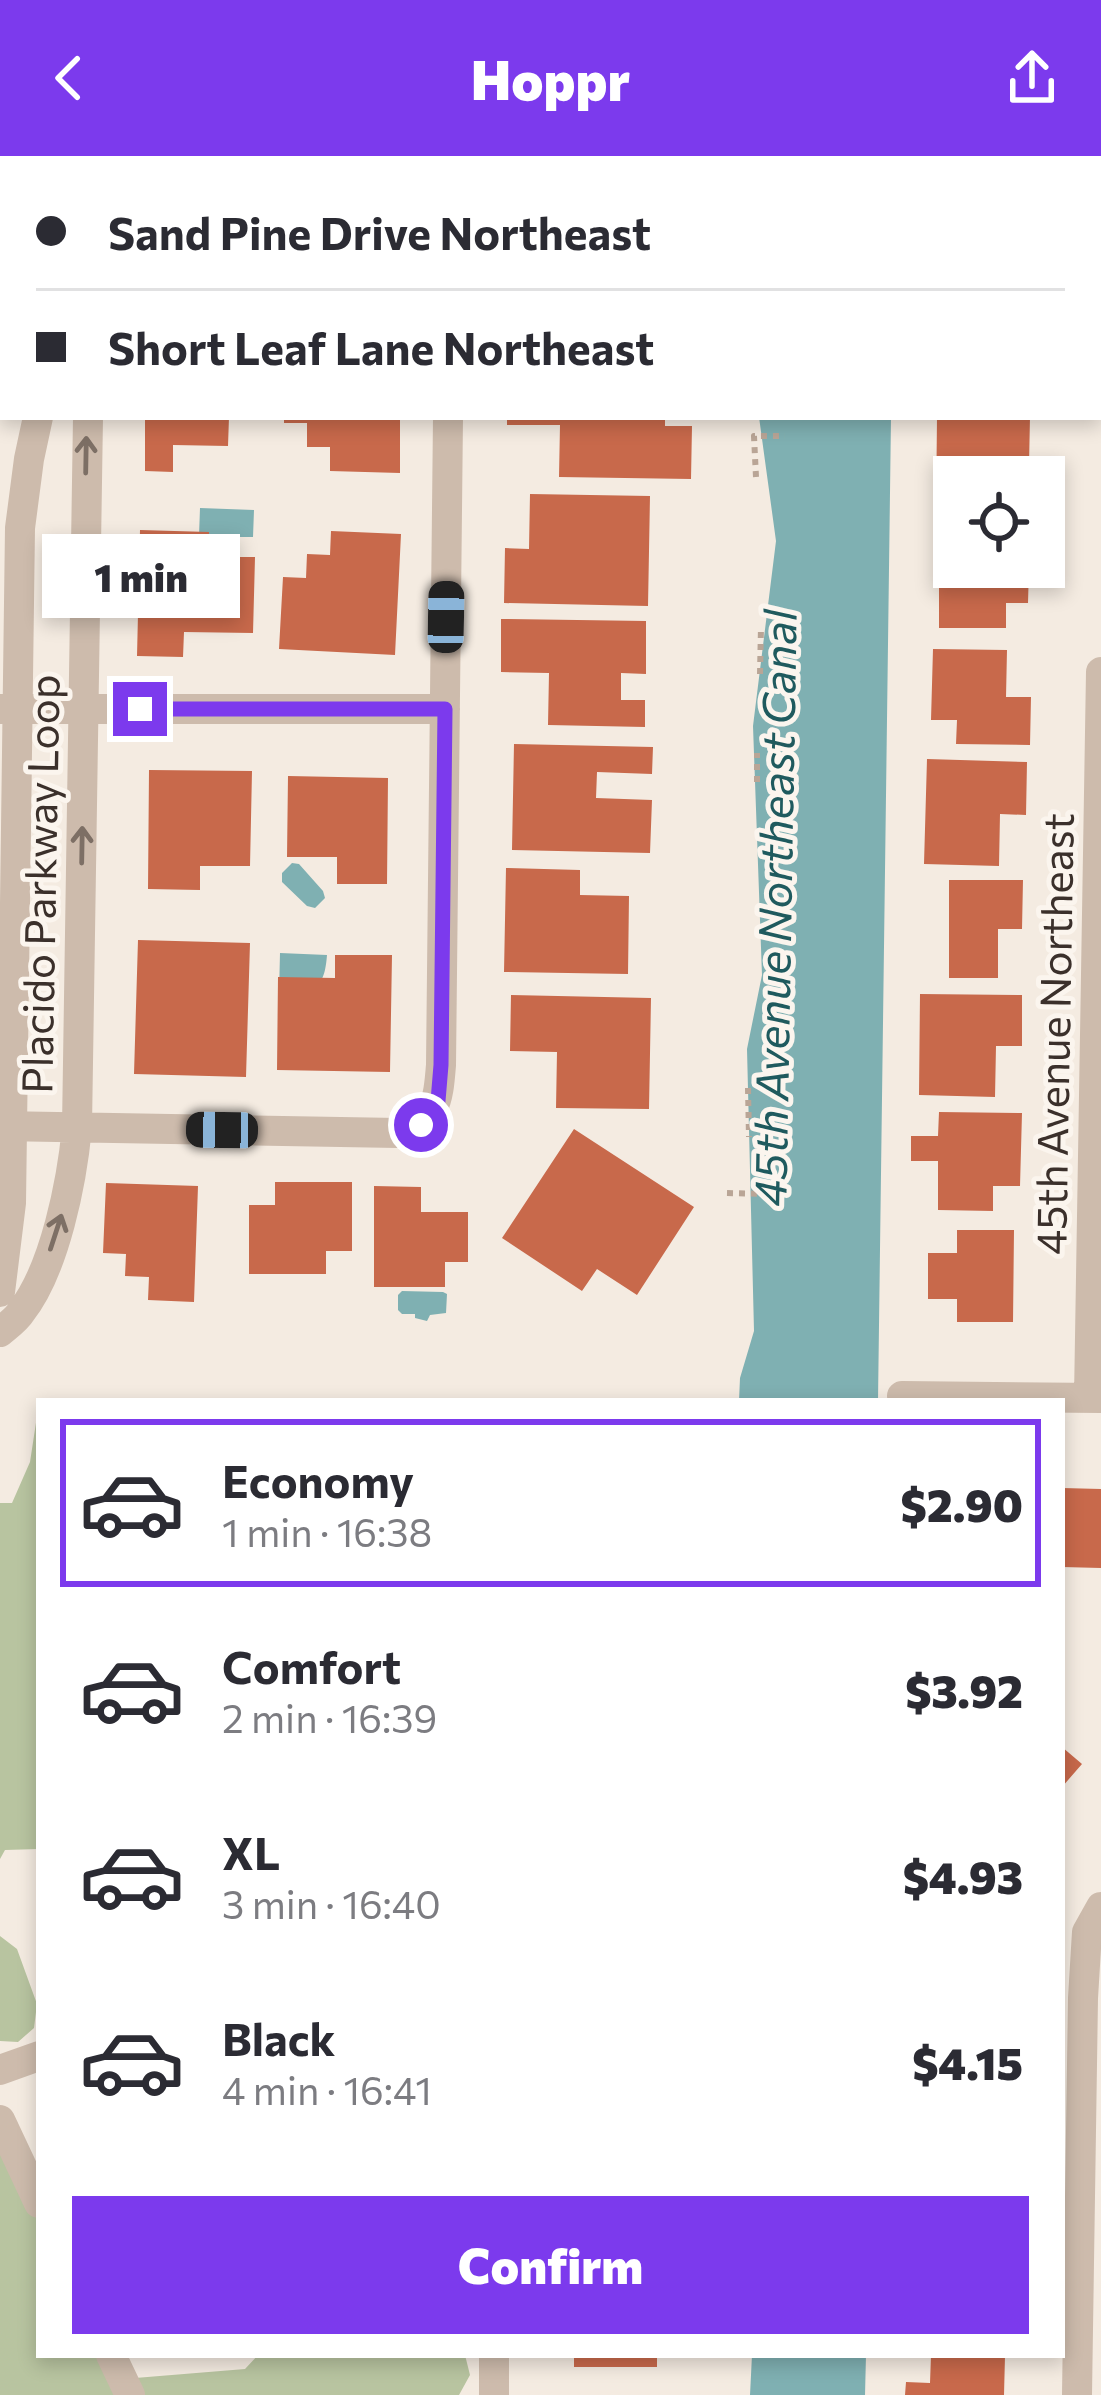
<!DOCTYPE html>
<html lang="en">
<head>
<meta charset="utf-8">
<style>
  body { margin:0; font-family:Commissioner,sans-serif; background:#f7f7f7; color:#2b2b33; height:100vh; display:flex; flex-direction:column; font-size:45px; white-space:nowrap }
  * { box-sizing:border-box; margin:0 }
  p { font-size:39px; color:#7c7c81 }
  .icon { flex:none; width:66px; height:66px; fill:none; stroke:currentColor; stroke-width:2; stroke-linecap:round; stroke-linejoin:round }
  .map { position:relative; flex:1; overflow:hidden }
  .sheet { position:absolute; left:36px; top:1242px; width:1029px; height:960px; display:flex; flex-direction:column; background:#fff; border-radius:0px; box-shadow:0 6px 18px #0003 }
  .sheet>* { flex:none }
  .banner { position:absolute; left:0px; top:0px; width:1101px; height:264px; box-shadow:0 6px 18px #0003; display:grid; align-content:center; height:264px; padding:0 36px; background:#fff }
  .controls { position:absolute; left:933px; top:300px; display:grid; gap:24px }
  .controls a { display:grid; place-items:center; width:132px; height:132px; border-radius:0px; background:#fff; box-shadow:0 6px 18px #0003; font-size:60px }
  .end { position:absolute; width:54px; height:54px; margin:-27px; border:15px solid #7c3aed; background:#fff; box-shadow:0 0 0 6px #fff }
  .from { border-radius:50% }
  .bubble { position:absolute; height:84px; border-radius:0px; background:#fff; box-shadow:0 6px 18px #0003; font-size:39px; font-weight:800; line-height:84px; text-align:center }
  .car { position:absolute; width:36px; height:72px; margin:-36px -18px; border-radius:15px; box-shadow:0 0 9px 3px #0007; background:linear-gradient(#222 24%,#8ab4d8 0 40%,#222 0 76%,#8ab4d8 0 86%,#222 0) }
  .banner b { display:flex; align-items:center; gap:42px; height:114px; font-size:45px }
  .banner b+b { border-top:3px solid #e1e1e2 }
  .banner i { width:30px; height:30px; background:#2b2b33 }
  ul { padding:21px 0 0; list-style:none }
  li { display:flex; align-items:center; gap:36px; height:168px; margin:0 24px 18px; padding:0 12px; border:6px solid transparent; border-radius:0px }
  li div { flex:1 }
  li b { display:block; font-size:45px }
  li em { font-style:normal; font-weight:800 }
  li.on { border-color:#7c3aed }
  li>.icon { width:108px; height:108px; stroke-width:1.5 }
  .cta { display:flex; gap:24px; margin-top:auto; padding:24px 36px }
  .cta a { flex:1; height:138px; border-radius:0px; background:#7c3aed; color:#fff; font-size:48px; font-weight:800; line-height:138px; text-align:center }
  header { display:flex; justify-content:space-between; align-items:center; height:156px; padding:0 36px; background:#7c3aed; color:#fff; font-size:54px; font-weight:800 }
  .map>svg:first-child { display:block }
</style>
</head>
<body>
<header><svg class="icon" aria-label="back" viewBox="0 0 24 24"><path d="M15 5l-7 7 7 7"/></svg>Hoppr<svg class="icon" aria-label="share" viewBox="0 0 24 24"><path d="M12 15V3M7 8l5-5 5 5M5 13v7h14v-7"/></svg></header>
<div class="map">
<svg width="1101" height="2239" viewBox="0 0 1101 2239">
  <rect width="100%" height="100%" fill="#f4ebe1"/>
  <path fill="#b8c4a0" d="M39 1247V1693L5 1694 0 1703V1347H12L30 1306Z
    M0 1780 17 1793 37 1848 34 1872 18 1886 0 1885Z
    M0 1964 39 2047V2199H111L123 2223 245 2213 258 2199H465L470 2219 459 2239H0Z"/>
  <path fill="#7fb0b2" d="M759 261H891L878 1245H739L740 1222 754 1175 747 893 762 819 753 570 776 385Z
    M200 352 254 354 253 381H232L226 386H219L215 381 199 380Z
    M292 707 299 708 323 735 325 742 315 752 307 750 282 726V717Z
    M280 797 327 799C324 838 313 831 279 838Z
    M402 1135 443 1136 447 1138 446 1157 430 1159 427 1165 415 1162V1158H402L398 1154V1139Z
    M752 2199H866L865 2239H750Z"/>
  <path fill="#c8694b" d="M145 261H229L228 290 173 289V316L145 315Z
    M284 261H400V317L330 315V291H307V267H284Z
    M507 261H665V270H692L691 323 559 321 560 269H507Z
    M937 261H1030L1029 309 1006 308V321H954V358H936Z
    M530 338 650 340 648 450 504 447 505 392 529 393Z
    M140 374 209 376 208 401H255L253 477 184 476 183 501 137 500Z
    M331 375 401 378 395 499 279 493 283 421 306 422 307 398 330 399Z
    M939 394H954V411H1029L1028 447H1006V472H939Z
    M501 463 646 465V518L621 517V544H645V571L548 569 549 517 501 516Z
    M933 493 1007 494 1006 541H1031L1030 589 956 588 957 564H931Z
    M514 588 653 591 652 618 597 616 596 642 652 644 650 697 512 694Z
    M927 603 1027 606 1026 659 1000 658 999 710 924 708Z
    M149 614 252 615 250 710H200V734L148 733Z
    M288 620 388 622 387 728H337V701H287Z
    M506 712 580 714V739L629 740 628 818 504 816Z
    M949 724H1023L1022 773H998V822H949Z
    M138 784 250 787 246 921 134 918Z
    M335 799H392L390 916 277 914 278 821 335 822Z
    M920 838 1022 839V890H996L995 941 919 939Z
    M511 839 651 842 649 953 556 952 557 896 510 895Z
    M939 956 1022 957 1020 1030H993V1055L938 1054V1005H911V980H938Z
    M574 973 694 1051 637 1139 597 1113 582 1135 502 1082Z
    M275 1026H352V1095H326V1118H249V1049H275Z
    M106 1027 198 1030 194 1146 148 1144 149 1121 125 1120 126 1098 103 1097Z
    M374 1030 421 1031V1056H468V1106H445V1131H374Z
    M957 1074H1014L1013 1166H957V1143H928V1097H957Z
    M1062 1332 1101 1333V1412L1062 1411Z
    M1062 1591 1082 1608 1062 1631Z
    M574 2199H657V2211H574Z
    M931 2199 1005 2200 1004 2239H905L906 2226 930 2227Z"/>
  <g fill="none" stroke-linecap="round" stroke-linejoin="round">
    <path stroke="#b9a596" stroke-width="6" stroke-dasharray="6 6" stroke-linecap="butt" d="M756 321 754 280H785
      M760 518 761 471
      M757 626V597
      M748 932 749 981
      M727 1037 771 1038"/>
    <path stroke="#cdbbac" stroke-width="30" d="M175 3 177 0
      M451 3V0
      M0 133H3
      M0 553H445
      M0 970 398 977C436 964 438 947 441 909L448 261
      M0 1136 11 1047 20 372 29 303 38 261
      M0 1176C7 1170 16 1164 21 1156 55 1113 72 1025 77 971L88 261
      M902 1240 1101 1242
      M1089 1242 1101 516
      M0 1914 39 1900
      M0 1964 39 2047
      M111 2199 130 2239
      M494 2239V2199
      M1077 2239 1083 1842 1087 1776 1101 1751"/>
  </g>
  <defs><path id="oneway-shaft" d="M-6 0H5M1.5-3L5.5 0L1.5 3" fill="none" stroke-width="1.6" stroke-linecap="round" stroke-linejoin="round" transform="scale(3)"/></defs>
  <g stroke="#7d6f65">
    <use href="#oneway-shaft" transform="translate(86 299) rotate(-89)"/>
    <use href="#oneway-shaft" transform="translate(82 689) rotate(-89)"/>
    <use href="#oneway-shaft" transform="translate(56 1076) rotate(-72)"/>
  </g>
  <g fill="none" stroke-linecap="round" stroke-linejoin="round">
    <path stroke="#7c3aed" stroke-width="15" d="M140 553H445L441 909 438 945 421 969"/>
  </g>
  <g text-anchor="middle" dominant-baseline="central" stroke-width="10" stroke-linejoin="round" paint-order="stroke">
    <g font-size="42" fill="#3b302b" stroke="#fbf5ee">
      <text transform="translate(39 728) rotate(-89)">Placido Parkway Loop</text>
      <text transform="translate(1053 878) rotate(-89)">45th Avenue Northeast</text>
    </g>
    <g font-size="45" font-style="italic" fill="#1f5a5e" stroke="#fbf5ee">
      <text transform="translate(773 752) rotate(-89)">45th Avenue Northeast Canal</text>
    </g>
  </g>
</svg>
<div class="controls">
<a><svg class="icon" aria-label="locate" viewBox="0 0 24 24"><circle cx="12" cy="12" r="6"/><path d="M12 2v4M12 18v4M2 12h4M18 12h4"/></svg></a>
</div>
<i class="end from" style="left:421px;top:969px"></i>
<i class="end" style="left:140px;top:553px"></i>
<div class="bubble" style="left:42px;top:378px;width:198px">1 min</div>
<i class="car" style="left:446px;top:461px;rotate:1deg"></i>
<i class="car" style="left:222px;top:974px;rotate:271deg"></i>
<div class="banner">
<b><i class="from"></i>Sand Pine Drive Northeast</b>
<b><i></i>Short Leaf Lane Northeast</b>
</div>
<section class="sheet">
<ul>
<li class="on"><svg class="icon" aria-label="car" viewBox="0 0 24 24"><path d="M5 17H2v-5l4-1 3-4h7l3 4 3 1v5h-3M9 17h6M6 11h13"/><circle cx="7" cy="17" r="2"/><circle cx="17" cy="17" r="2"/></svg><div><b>Economy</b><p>1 min · 16:38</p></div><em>$2.90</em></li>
<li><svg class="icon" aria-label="car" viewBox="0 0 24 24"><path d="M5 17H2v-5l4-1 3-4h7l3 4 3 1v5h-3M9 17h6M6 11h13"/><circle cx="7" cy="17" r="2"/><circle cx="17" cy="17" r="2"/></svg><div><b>Comfort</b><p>2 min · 16:39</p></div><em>$3.92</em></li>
<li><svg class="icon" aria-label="car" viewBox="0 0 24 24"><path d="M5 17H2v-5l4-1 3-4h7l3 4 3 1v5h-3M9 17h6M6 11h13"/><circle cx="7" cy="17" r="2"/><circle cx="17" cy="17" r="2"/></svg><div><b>XL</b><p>3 min · 16:40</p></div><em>$4.93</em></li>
<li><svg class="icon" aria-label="car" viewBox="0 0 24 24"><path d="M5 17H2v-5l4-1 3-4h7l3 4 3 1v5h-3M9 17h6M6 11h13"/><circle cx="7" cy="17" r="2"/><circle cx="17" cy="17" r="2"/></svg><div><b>Black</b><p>4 min · 16:41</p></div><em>$4.15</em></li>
</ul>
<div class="cta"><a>Confirm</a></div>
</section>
</div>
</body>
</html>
